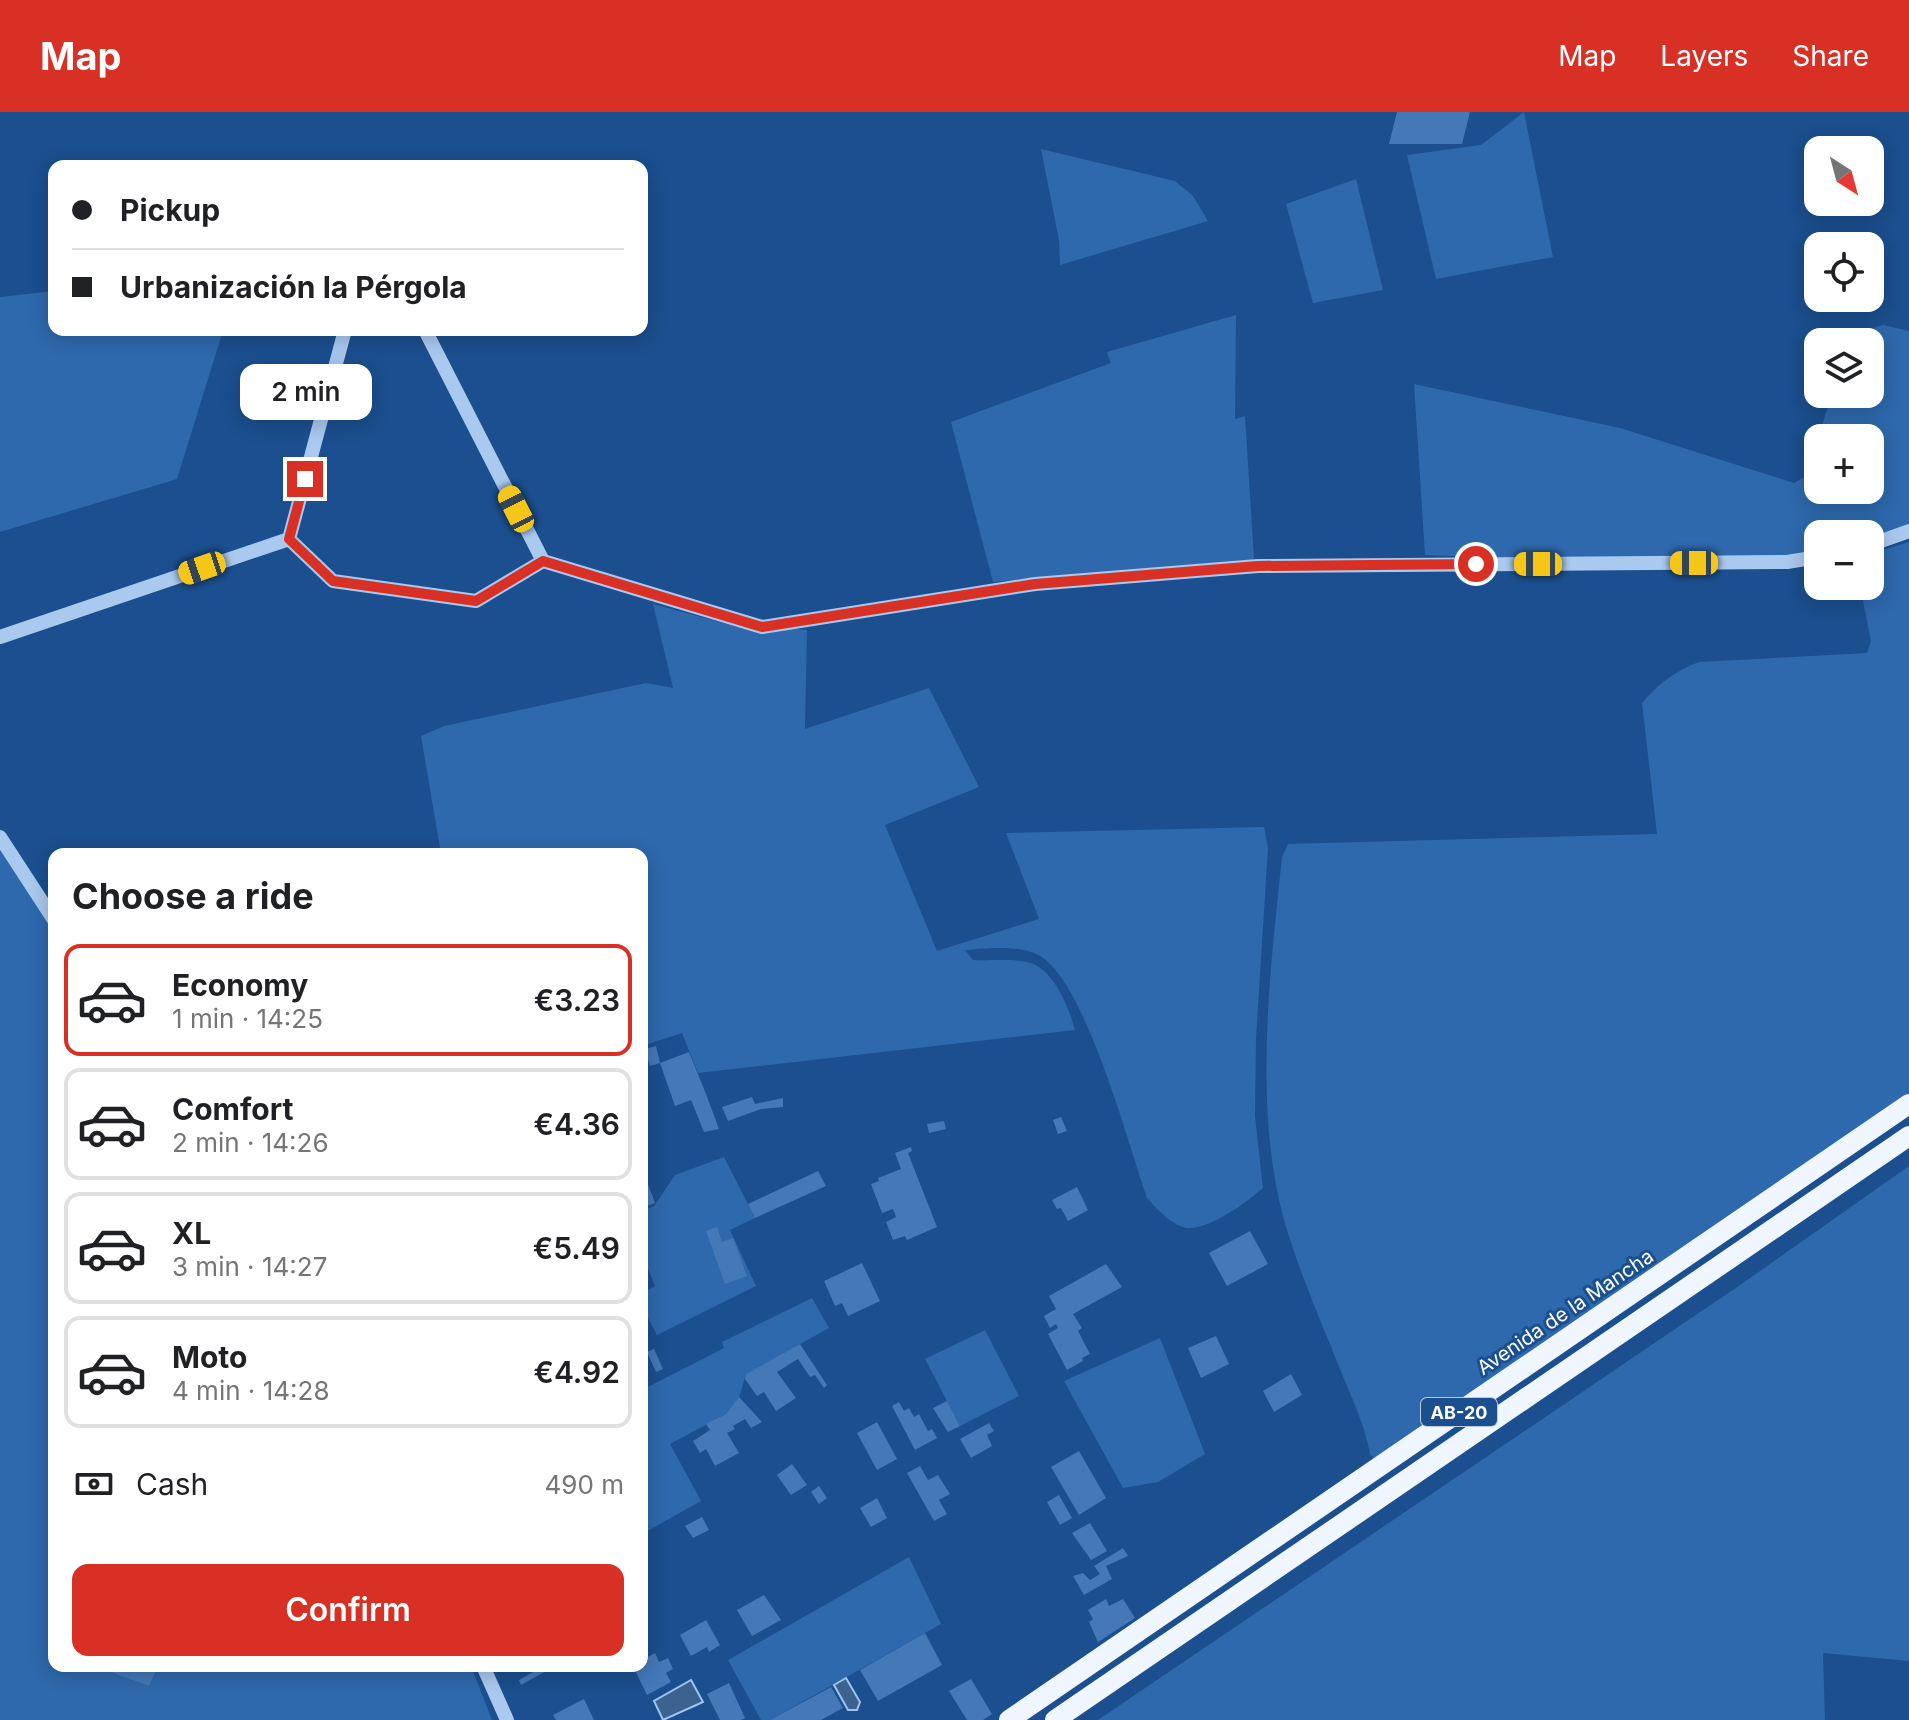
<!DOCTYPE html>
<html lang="en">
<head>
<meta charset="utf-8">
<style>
  body { margin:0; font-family:Inter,sans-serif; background:#f2f2f2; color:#202124; height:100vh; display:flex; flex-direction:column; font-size:30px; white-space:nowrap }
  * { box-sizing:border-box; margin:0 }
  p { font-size:26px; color:#757577 }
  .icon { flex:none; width:44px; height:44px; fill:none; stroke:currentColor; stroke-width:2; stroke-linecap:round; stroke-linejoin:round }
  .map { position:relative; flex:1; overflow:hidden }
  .sheet { position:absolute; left:48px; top:736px; width:600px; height:824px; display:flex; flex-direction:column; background:#fff; border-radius:16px; box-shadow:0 4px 20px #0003 }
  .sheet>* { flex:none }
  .hud { position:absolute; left:48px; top:48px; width:600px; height:176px; border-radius:16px; box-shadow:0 4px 20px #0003; display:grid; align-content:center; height:176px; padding:0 24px; background:#fff }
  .needle { width:52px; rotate:144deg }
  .buttons { position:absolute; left:1804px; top:24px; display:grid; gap:16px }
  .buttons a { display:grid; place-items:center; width:80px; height:80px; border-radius:16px; background:#fff; box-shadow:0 4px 20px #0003; font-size:40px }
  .end { position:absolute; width:36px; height:36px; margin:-18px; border:10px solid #d93025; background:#fff; box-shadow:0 0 0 4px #fff }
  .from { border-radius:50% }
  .bubble { position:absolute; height:56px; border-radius:16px; background:#fff; box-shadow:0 4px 20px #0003; font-size:26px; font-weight:600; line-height:56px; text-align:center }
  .car { position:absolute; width:24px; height:48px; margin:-24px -12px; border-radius:10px; box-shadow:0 0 6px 2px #0007; background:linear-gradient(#f5c518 24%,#345 0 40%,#f5c518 0 76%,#345 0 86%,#f5c518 0) }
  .hud b { display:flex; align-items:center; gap:28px; height:76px; font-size:30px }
  .hud b+b { border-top:2px solid #e0e0e0 }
  .hud i { width:20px; height:20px; background:#202124 }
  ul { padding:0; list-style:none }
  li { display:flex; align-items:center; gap:24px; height:112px; margin:0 16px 12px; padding:0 8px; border:4px solid #e0e0e0; border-radius:16px }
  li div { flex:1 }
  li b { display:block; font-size:30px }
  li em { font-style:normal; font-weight:600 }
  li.current { border-color:#d93025 }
  li>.icon { width:72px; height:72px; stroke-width:1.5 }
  h2 { padding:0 24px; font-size:36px; line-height:96px }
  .pay { display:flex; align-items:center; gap:20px; height:88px; padding:0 24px; font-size:30px }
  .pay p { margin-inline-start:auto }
  .primary-button { display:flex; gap:16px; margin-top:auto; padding:16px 24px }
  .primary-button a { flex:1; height:92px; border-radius:16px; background:#d93025; color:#fff; font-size:32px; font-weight:600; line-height:92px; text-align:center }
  header { display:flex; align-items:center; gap:48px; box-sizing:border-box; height:112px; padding:0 40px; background:#d93025; color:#fff }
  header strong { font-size:38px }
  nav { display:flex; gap:44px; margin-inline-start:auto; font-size:28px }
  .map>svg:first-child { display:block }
</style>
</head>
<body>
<header>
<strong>Map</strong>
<nav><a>Map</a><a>Layers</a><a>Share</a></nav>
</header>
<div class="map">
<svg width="1909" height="1608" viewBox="0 0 1909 1608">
  <rect width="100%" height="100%" fill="#1b4f8f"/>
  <path fill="#2e69ad" d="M1524 0 1553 145 1436 167 1407 43 1481 33Z
    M1041 37 1175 69 1193 84 1208 109 1060 153 1059 128Z
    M1356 67 1383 178 1313 191 1286 92Z
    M54 179V218H222V222L177 367 0 420V185Z
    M1236 203 1235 307 1245 304 1254 446 1250 450 993 470 951 310 1111 251 1107 240Z
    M1883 213 1909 219V414L1870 427V422H1818V441L1799 444 1529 447 1425 443 1414 272 1620 316 1794 371 1808 363 1818 326V378H1870V326H1818L1832 282H1870V230H1852L1855 222Z
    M1909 430V982L1374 1347 1370 1342C1365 1314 1353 1289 1342 1262 1322 1212 1299 1160 1284 1108 1253 995 1270 860 1282 745L1288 732 1657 722 1642 591C1658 572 1675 559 1699 550L1867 541 1871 529 1860 474H1870V442Z
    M653 492 760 521 788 516 807 518 805 617 929 576 979 675 885 713 937 839 1039 807 1006 721 1264 715 1268 736 1256 927 1255 1004 1263 1076C1247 1090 1209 1118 1187 1116 1172 1114 1157 1097 1147 1086 1128 1031 1087 877 1043 846 1024 832 987 836 965 838L973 848C988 849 1017 846 1031 851 1055 860 1069 896 1075 918L698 961 682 921 642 934V742H441L421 624 444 614 646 571 673 576Z
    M0 733 54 819V1554H471L492 1608H0Z
    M724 1045 755 1106 730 1118 756 1174 657 1223 642 1195V1181L655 1174 642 1142V1099L654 1094 675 1063Z
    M1909 1054V1549L1823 1541 1825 1608H1098L1743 1171Z
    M812 1186 829 1216 746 1262 739 1286 726 1302 670 1332 701 1389 642 1422V1278L724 1236 722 1230Z
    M985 1218 1019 1284 960 1314 925 1247Z
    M1160 1226 1205 1342 1158 1370 1123 1376 1064 1269Z
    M909 1445 941 1512 770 1608H761L728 1548Z"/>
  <path fill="#3c6290" stroke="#9cc4f0" stroke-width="2" d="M846 1566 860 1590 857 1598H848L834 1573Z
    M691 1568 703 1590 663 1608 654 1589Z"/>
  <path fill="#4478b7" d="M1397 0H1470L1462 32H1389Z
    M656 934 660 951 650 954 645 937Z
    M689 940 706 982 719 1017 704 1020 691 988 675 994 660 951Z
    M752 985 755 992 783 986V995L761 997 728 1009 722 995Z
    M1061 1005 1067 1019 1058 1022 1053 1008Z
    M944 1009 946 1017 929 1021 927 1012Z
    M911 1035 912 1039 908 1041 937 1115 907 1128 905 1124 893 1128 886 1110 896 1105 893 1097 882 1101 871 1072 879 1069 878 1066 901 1057 895 1041Z
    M642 1056 655 1091 642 1096Z
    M818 1059 826 1074 755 1106 748 1092Z
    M1077 1075 1088 1098 1068 1109 1061 1096 1057 1097 1052 1088Z
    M717 1115 722 1130 733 1126 747 1164 725 1172 706 1119Z
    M1250 1119 1268 1152 1227 1174 1209 1141Z
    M862 1151 880 1189 848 1204 842 1191 835 1194 824 1169Z
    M1106 1152 1122 1175 1073 1202 1082 1216 1078 1219 1090 1242 1082 1246 1083 1249 1067 1258 1048 1222 1058 1216 1056 1212 1050 1216 1044 1204 1056 1197 1049 1184Z
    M1216 1224 1229 1252 1201 1266 1188 1236Z
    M800 1232 827 1273 824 1276 815 1263 810 1265 798 1247 777 1260 796 1286 776 1299 764 1280 757 1284 745 1267 746 1262Z
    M654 1237 663 1257 656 1260 647 1240Z
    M1291 1262 1302 1283 1274 1300 1263 1279Z
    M739 1285 762 1310 751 1316 745 1307 733 1314 735 1317 727 1321 739 1341 715 1354 706 1337 700 1341 693 1329 710 1318 706 1312 726 1302Z
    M947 1289 960 1314 948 1320 933 1296Z
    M899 1290 904 1299 909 1296 914 1305 919 1302 928 1319 932 1317 937 1326 915 1338 892 1294Z
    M877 1310 897 1347 877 1358 857 1321Z
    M989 1311 994 1319 987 1323 992 1334 971 1346 960 1327Z
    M1079 1339 1106 1386 1079 1403 1051 1355Z
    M792 1352 807 1373 791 1383 777 1363Z
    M920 1354 928 1368 938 1363 950 1382 939 1388 947 1402 934 1409 907 1361Z
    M819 1374 827 1386 819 1392 811 1380Z
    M1059 1383 1072 1406 1060 1413 1047 1390Z
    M877 1386 887 1406 871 1415 860 1396Z
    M702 1405 709 1418 693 1426 685 1414Z
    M1090 1411 1107 1439 1091 1448 1072 1421Z
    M1123 1436 1128 1444 1106 1454 1112 1467 1084 1483 1073 1464 1083 1461 1090 1468 1100 1462 1094 1454Z
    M764 1483 781 1508 752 1524 737 1498Z
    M1106 1487 1109 1494 1123 1487 1135 1506 1098 1530 1089 1510 1093 1507 1088 1498Z
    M706 1508 720 1533 709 1540 707 1535 691 1544 680 1523Z
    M925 1521 942 1553 878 1589 860 1558Z
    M655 1541 659 1550 668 1546 673 1557 666 1561 671 1570 647 1583 633 1554H642V1548Z
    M95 1554H158L149 1574Z
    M544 1554H555L521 1573 519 1568Z
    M971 1567 992 1602 983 1608H967L949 1579Z
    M729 1571 745 1606 741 1608H720L707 1582Z
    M831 1575 843 1596 821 1608H770Z
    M584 1587 594 1608H556L553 1603Z"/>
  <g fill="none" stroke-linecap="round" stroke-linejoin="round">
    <path stroke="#a9c9ee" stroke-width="14" d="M425 218 543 449
      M289 427 345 218
      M1870 433 1909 419
      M0 525 289 427 333 469 476 489 543 449 762 515 1035 472 1258 454 1787 450 1818 445
      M0 725 54 808
      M483 1554 507 1608"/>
    <path stroke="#f0f6ff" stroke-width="20" d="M1009 1608 1909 992
      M1055 1608 1909 1024"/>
  </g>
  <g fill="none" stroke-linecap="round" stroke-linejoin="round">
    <path stroke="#d93025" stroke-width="10" d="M305 367 289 427 333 469 476 489 543 449 762 515 1035 472 1258 454 1476 452"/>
  </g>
  <g text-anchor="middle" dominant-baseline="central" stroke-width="6" stroke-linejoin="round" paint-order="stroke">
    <rect fill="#1b4f8f" stroke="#bbcadd" stroke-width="2" x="1421" y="1286" width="76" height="28" rx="6"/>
    <g font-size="18" font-weight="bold" fill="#fff">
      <text x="1459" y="1300">AB-20</text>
    </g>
    <g font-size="20" fill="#fff" stroke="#1b4f8f">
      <text transform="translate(1565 1200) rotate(-34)">Avenida de la Mancha</text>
    </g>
  </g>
</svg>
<div class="buttons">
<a><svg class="needle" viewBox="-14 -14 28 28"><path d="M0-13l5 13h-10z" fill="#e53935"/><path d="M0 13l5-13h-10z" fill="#757577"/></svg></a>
<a><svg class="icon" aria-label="locate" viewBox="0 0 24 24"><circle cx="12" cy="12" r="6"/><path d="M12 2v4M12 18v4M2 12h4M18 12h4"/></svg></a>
<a><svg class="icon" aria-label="layers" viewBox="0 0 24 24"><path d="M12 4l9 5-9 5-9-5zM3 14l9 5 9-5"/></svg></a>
<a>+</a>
<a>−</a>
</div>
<i class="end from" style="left:1476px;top:452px"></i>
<i class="end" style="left:305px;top:367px"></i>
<div class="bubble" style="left:240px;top:252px;width:132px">2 min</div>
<i class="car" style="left:516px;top:397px;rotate:333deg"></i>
<i class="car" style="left:1694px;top:451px;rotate:270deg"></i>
<i class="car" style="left:1538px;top:452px;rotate:270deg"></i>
<i class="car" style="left:202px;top:456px;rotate:251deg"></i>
<div class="hud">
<b><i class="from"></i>Pickup</b>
<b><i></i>Urbanización la Pérgola</b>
</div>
<section class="sheet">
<h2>Choose a ride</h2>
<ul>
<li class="current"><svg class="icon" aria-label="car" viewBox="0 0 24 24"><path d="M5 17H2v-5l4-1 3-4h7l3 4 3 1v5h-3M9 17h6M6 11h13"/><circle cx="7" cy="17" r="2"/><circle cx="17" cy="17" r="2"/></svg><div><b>Economy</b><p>1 min · 14:25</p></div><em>€3.23</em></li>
<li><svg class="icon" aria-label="car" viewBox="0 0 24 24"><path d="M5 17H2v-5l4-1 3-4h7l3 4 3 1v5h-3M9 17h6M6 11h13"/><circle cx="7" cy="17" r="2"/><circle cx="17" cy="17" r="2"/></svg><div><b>Comfort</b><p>2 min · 14:26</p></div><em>€4.36</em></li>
<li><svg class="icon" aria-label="car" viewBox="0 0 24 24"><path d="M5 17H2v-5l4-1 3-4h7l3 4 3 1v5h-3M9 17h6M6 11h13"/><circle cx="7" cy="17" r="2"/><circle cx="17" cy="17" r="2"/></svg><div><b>XL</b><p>3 min · 14:27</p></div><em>€5.49</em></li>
<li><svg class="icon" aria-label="car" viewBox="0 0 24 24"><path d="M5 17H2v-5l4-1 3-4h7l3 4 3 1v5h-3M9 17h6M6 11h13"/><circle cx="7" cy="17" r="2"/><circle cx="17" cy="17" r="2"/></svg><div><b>Moto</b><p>4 min · 14:28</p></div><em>€4.92</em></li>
</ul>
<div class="pay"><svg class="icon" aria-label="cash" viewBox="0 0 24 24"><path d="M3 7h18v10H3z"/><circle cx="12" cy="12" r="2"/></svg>Cash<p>490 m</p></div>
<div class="primary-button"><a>Confirm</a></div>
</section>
</div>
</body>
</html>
